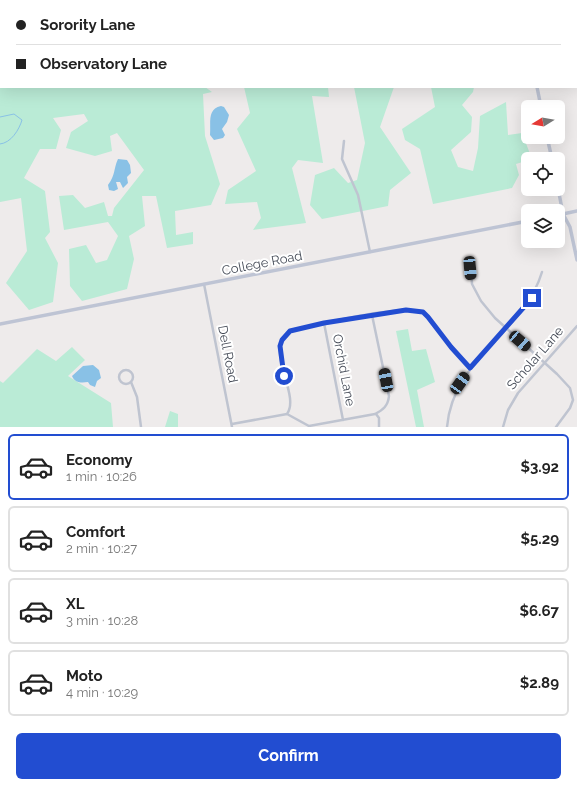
<!DOCTYPE html>
<html lang="en">
<head>
<meta charset="utf-8">
<style>
  body { margin:0; font-family:Raleway,sans-serif; background:#f6f6f6; color:#222; height:100vh; display:flex; flex-direction:column; font-size:15px; white-space:nowrap }
  * { box-sizing:border-box; margin:0 }
  p { font-size:13px; color:#767676 }
  .icon { flex:none; width:22px; height:22px; fill:none; stroke:currentColor; stroke-width:2; stroke-linecap:round; stroke-linejoin:round }
  .map { position:relative; height:427px; overflow:hidden }
  .drawer { display:flex; flex-direction:column; background:#fff; flex:1 }
  .drawer>* { flex:none }
  .banner { position:absolute; left:0px; top:0px; width:577px; height:88px; box-shadow:0 4px 16px #0002; display:grid; align-content:center; height:88px; padding:0 16px; background:#fff }
  .needle { width:26px; rotate:259deg }
  .controls { position:absolute; left:521px; top:100px; display:grid; gap:8px }
  .controls a { display:grid; place-items:center; width:44px; height:44px; border-radius:6px; background:#fff; box-shadow:0 4px 16px #0002; font-size:20px }
  .end { position:absolute; width:18px; height:18px; margin:-9px; border:5px solid #224dd1; background:#fff; box-shadow:0 0 0 2px #fff }
  .from { border-radius:50% }
  .car { position:absolute; width:12px; height:24px; margin:-12px -6px; border-radius:5px; box-shadow:0 0 3px 1px #0007; background:linear-gradient(#222 24%,#8ab4d8 0 40%,#222 0 76%,#8ab4d8 0 86%,#222 0) }
  .banner b { display:flex; align-items:center; gap:14px; height:38px; font-size:15px }
  .banner b+b { border-top:1px solid #e0e0e0 }
  .banner i { width:10px; height:10px; background:#222 }
  ul { padding:7px 0 0; list-style:none }
  li { display:flex; align-items:center; gap:12px; height:66px; margin:0 8px 6px; padding:0 8px; border:2px solid #e0e0e0; border-radius:6px }
  li div { flex:1 }
  li b { display:block; font-size:15px }
  li em { font-style:normal; font-weight:700 }
  li.selected { border-color:#224dd1 }
  li>.icon { width:36px; height:36px; stroke-width:1.5 }
  .button { display:flex; gap:8px; margin-top:auto; padding:8px 16px }
  .button a { flex:1; height:46px; border-radius:6px; background:#224dd1; color:#fff; font-size:16px; font-weight:700; line-height:46px; text-align:center }
  .map>svg:first-child { display:block }
</style>
</head>
<body>
<div class="map">
<svg width="577" height="427" viewBox="0 0 577 427">
  <rect width="100%" height="100%" fill="#eeebeb"/>
  <path fill="#baebd6" d="M0 0 136 1H1V87H205L212 92 203 94 205 136 220 184 211 205 175 211 176 235 193 232V244L167 248 156 196H142L145 226 129 236 134 259 127 289 82 301 70 286 69 249 86 245 96 263 107 260 118 236 108 222 64 230 59 196 73 195 85 208 104 202 108 216H112L114 208 144 170 117 133 110 136 112 151 95 156 66 148 71 132 88 121 84 114 53 118 61 130 56 149H40L24 178 45 191 50 232 45 238 58 263 53 302 29 310 6 283 27 251 21 198 0 202Z
    M216 0H513V1H218Z
    M244 87H328L329 97 312 96 323 163 298 160 292 168 306 223 253 230 261 218 257 202 225 204 228 190 256 171 237 129 250 113Z
    M354 87H394L380 127 411 173 390 190 388 206 322 219 310 205 315 175 334 168 348 183 357 180 365 143Z
    M431 87H474L473 92 462 105 472 117 471 132 451 150 458 167 473 171 478 148 480 116 506 102 508 135 522 133 532 159 516 164 519 175 512 188 433 204 420 149 405 140 402 129 435 107Z
    M408 329 412 351 426 349 435 382 417 390 424 427H416L396 331Z
    M72 347 85 360 68 376 111 403 113 427H0V381L3 383 37 349 56 361Z
    M170 411 178 414V427H165Z"/>
  <path fill="#89c1e6" d="M221 106 224 107 229 115 227 122 222 129 225 135 223 138 214 140 210 135C211 122 207 109 221 106Z
    M118 159 127 160 130 165 131 173 127 177 128 183 123 188 120 182H116L118 189 114 191 109 190 108 185C116 174 113 170 118 159Z
    M93 365 99 370 101 378 97 381 95 387 90 385 88 382C81 383 75 383 72 376L83 366Z"/>
  <g fill="none" stroke-linecap="round" stroke-linejoin="round">
    <path stroke="#89c1e6" stroke-width="1" d="M6 0 10 1
      M72 0 73 1
      M90 0 91 1
      M332 0 348 1
      M4 1 5 0
      M41 1 42 0
      M269 1 270 0
      M320 1 322 0
      M402 1 403 0
      M0 4 1 3
      M0 19 1 20
      M576 26H577
      M0 57 1 55
      M0 59H1
      M0 74H1
      M0 117 14 114 22 120C19 130 11 143 0 144"/>
    <path stroke="#bfc4d0" stroke-width="2.5" d="M344 141 342 159 358 195 370 252
      M471 268 472 284 481 301 495 318 557 374 570 388 573 400 570 408 556 427
      M204 284 232 427
      M324 323 343 420
      M119 377a7 7 0 1 1 14 0a7 7 0 1 1-14 0Z
      M131 382 137 397 141 427
      M287 414C302 393 258 344 295 329 318 325 405 303 422 312 433 318 441 336 449 345 456 353 463 360 470 368
      M376 414 379 418V427
      M232 424 287 414 309 426 375 414C383 410 388 406 389 396L372 315
      M447 427C453 357 523 335 542 272
      M503 427 508 410 518 393 577 326"/>
    <path stroke="#bec4d4" stroke-width="3.5" d="M520 0V1
      M537 87 541 107
      M547 137 552 159
      M558 188 563 214 570 227 577 260
      M558 215 577 211
      M0 324 528 221"/>
  </g>
  <g fill="none" stroke-linecap="round" stroke-linejoin="round">
    <path stroke="#224dd1" stroke-width="5" d="M284 376 280 346 282 340 290 331 324 323 406 310 423 312 428 317 451 347 470 368 532 298"/>
  </g>
  <g text-anchor="middle" dominant-baseline="central" stroke-width="4" stroke-linejoin="round" paint-order="stroke">
    <g font-size="13" fill="#454b57" stroke="#fff">
      <text transform="translate(262 263) rotate(-11)">College Road</text>
      <text transform="translate(228 354) rotate(79)">Dell Road</text>
      <text transform="translate(535 358) rotate(-49)">Scholar Lane</text>
      <text transform="translate(344 370) rotate(79)">Orchid Lane</text>
    </g>
  </g>
</svg>
<div class="controls">
<a><svg class="needle" viewBox="-14 -14 28 28"><path d="M0-13l5 13h-10z" fill="#e53935"/><path d="M0 13l5-13h-10z" fill="#767676"/></svg></a>
<a><svg class="icon" aria-label="locate" viewBox="0 0 24 24"><circle cx="12" cy="12" r="6"/><path d="M12 2v4M12 18v4M2 12h4M18 12h4"/></svg></a>
<a><svg class="icon" aria-label="layers" viewBox="0 0 24 24"><path d="M12 4l9 5-9 5-9-5zM3 14l9 5 9-5"/></svg></a>
</div>
<i class="end from" style="left:284px;top:376px"></i>
<i class="end" style="left:532px;top:298px"></i>
<i class="car" style="left:470px;top:268px;rotate:175deg"></i>
<i class="car" style="left:520px;top:341px;rotate:131deg"></i>
<i class="car" style="left:386px;top:380px;rotate:349deg"></i>
<i class="car" style="left:460px;top:383px;rotate:35deg"></i>
<div class="banner">
<b><i class="from"></i>Sorority Lane</b>
<b><i></i>Observatory Lane</b>
</div>
</div>
<section class="drawer">
<ul>
<li class="selected"><svg class="icon" aria-label="car" viewBox="0 0 24 24"><path d="M5 17H2v-5l4-1 3-4h7l3 4 3 1v5h-3M9 17h6M6 11h13"/><circle cx="7" cy="17" r="2"/><circle cx="17" cy="17" r="2"/></svg><div><b>Economy</b><p>1 min · 10:26</p></div><em>$3.92</em></li>
<li><svg class="icon" aria-label="car" viewBox="0 0 24 24"><path d="M5 17H2v-5l4-1 3-4h7l3 4 3 1v5h-3M9 17h6M6 11h13"/><circle cx="7" cy="17" r="2"/><circle cx="17" cy="17" r="2"/></svg><div><b>Comfort</b><p>2 min · 10:27</p></div><em>$5.29</em></li>
<li><svg class="icon" aria-label="car" viewBox="0 0 24 24"><path d="M5 17H2v-5l4-1 3-4h7l3 4 3 1v5h-3M9 17h6M6 11h13"/><circle cx="7" cy="17" r="2"/><circle cx="17" cy="17" r="2"/></svg><div><b>XL</b><p>3 min · 10:28</p></div><em>$6.67</em></li>
<li><svg class="icon" aria-label="car" viewBox="0 0 24 24"><path d="M5 17H2v-5l4-1 3-4h7l3 4 3 1v5h-3M9 17h6M6 11h13"/><circle cx="7" cy="17" r="2"/><circle cx="17" cy="17" r="2"/></svg><div><b>Moto</b><p>4 min · 10:29</p></div><em>$2.89</em></li>
</ul>
<div class="button"><a>Confirm</a></div>
</section>
</body>
</html>
